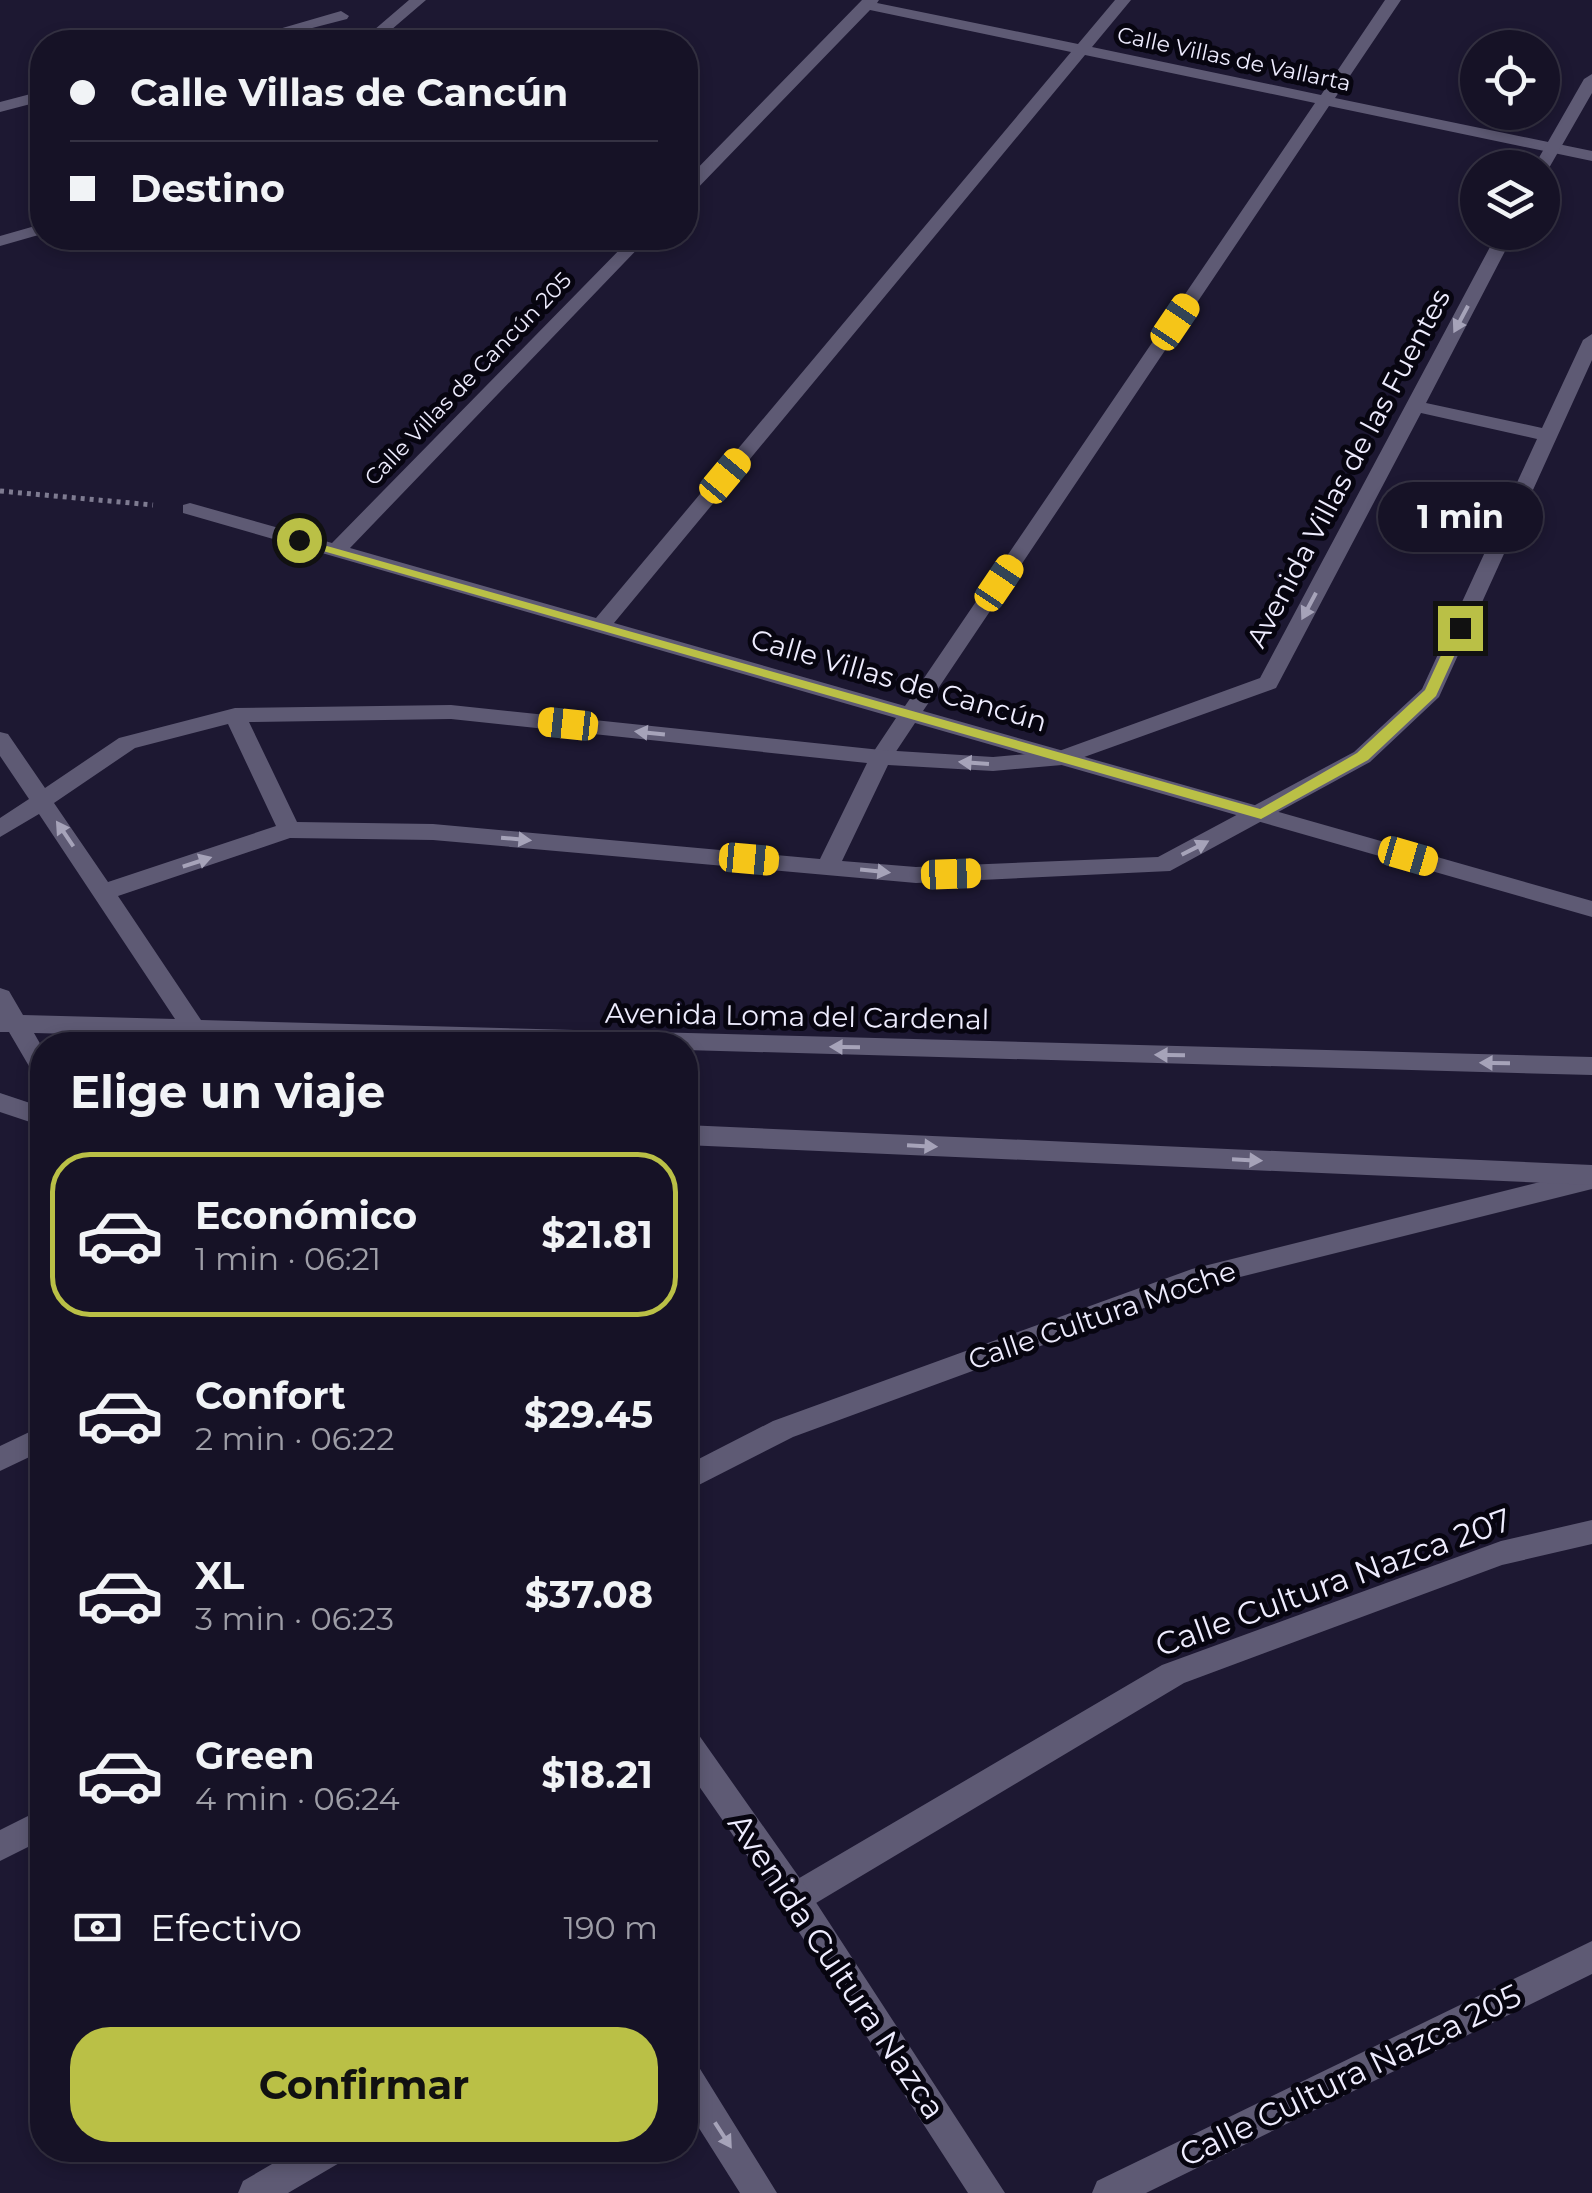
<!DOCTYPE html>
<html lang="es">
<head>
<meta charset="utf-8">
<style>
  body { margin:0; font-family:Montserrat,sans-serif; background:#1f1b2e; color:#f1f3f6; height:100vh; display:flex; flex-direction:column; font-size:38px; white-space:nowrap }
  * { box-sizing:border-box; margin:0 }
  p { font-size:32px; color:#9e9ea7 }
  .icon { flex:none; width:55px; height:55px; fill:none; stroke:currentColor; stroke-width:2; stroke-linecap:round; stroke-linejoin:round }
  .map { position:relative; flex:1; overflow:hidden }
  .details { position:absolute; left:30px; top:1032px; width:668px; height:1130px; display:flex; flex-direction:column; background:#161226; border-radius:40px; box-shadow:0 5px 15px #0003,0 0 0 2px #353243 }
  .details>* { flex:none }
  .top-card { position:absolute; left:30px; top:30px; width:668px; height:220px; border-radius:40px; box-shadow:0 5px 15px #0003,0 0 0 2px #353243; display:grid; align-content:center; height:220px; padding:0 40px; background:#161226 }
  .fabs { position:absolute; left:1460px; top:30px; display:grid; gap:20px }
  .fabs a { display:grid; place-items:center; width:100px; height:100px; border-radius:50%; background:#161226; box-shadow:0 5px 15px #0003,0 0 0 2px #353243; font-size:50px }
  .end { position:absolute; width:45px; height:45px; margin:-22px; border:12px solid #bac046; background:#111; box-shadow:0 0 0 5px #111 }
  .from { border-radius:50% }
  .bubble { position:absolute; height:70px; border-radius:35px; background:#161226; box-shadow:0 5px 15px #0003,0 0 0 2px #353243; font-size:32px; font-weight:700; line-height:70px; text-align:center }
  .car { position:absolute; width:30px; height:60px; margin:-30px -15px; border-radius:12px; box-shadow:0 0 8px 2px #0007; background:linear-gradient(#f5c518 24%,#345 0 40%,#f5c518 0 76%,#345 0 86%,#f5c518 0) }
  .top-card b { display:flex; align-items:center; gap:35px; height:95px; font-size:38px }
  .top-card b+b { border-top:2px solid #353243 }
  .top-card i { width:25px; height:25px; background:#f1f3f6 }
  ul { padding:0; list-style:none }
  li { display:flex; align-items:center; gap:30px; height:165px; margin:0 20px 15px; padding:0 20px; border:5px solid transparent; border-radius:40px }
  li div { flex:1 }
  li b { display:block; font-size:38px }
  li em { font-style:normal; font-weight:700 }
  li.on { border-color:#bac046 }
  li>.icon { width:90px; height:90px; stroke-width:1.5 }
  h2 { padding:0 40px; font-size:45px; line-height:120px }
  .pay { display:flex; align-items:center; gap:25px; height:110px; padding:0 40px; font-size:38px }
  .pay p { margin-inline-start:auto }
  .cta { display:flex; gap:20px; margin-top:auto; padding:20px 40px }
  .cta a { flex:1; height:115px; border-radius:40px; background:#bac046; color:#111; font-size:40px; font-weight:700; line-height:115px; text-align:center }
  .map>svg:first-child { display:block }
</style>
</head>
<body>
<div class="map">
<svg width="1592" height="2193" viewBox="0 0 1592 2193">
  <rect width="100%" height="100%" fill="#1d1832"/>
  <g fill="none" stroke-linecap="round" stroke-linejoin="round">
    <path stroke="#7e7b91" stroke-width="5" stroke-dasharray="4 5" stroke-linecap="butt" d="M0 491 153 505"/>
    <path fill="#5e5a74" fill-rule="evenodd" d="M409 0H426L377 42H360Z
      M862 0H879L877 3 1078 44 1115 0H1131L1092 47 1321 95 1385 0H1401L1335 98 1592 151V161L1329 106 923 711 1592 901V917L915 723 889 762H873L870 757 896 718 183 513V505L190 503 332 543 631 238H648L350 548 596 618 1071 52 870 10 691 195 685 196V181ZM1085 55 1315 103 905 706 614 623Z
      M341 11 349 16 347 19 258 42H234Z
      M42 91V101L0 112V102Z
      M42 224V234L0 246V236Z
      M1592 1169V1189L1204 1286 793 1437 685 1492V1466L773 1421 1192 1269Z
      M42 1426V1451L0 1471V1446Z
      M1592 1520V1544L1502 1565 1184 1683 806 1909 795 1913 784 1909 779 1898 784 1887 1162 1665 1501 1541Z
      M42 1809V1840L0 1861V1830Z
      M1592 1941V1974L1146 2193H1092L1097 2181Z
      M296 2150H346L341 2162 288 2193H238L243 2181Z"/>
    <path fill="#5e5a74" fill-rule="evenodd" d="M1592 74V93L1549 168 1542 173V168H1533L1584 79Z
      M1498 232H1515L1426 403 1542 428 1583 340 1592 334V360L1439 697 1370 762 1170 871 916 883 433 840 290 838 118 896 201 1020 1592 1057V1075L685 1050V1045H485L213 1038V1045H193L187 1037 34 1033 42 1047V1076L33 1073 9 1032H0V988L9 991 23 1015 175 1019 39 814 0 837V818L29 799 0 756V732L8 734 45 788 119 738 235 708 451 705 881 750 993 757 1059 751 1260 678ZM1421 413 1537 439 1422 689 1354 752 1158 857 916 867 842 861 888 765 993 771 1062 765 1276 688ZM451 719 867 763 820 859 433 824 297 822 249 722ZM228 724 276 826 108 882 54 803 135 748Z
      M0 1093 42 1107V1126L0 1112Z
      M685 1125 1592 1165V1185L685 1145Z
      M685 1727 696 1731 806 1887 1005 2193H968L784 1909 685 1766Z
      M685 2059 697 2064 777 2193H740L685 2106Z"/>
  </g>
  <defs><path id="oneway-solid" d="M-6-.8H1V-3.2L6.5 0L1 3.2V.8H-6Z" transform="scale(2.5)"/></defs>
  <g fill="#a6a3b9">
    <use href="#oneway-solid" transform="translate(1461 319) rotate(118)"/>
    <use href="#oneway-solid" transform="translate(1309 606) rotate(118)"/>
    <use href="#oneway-solid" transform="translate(650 733) rotate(-174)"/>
    <use href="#oneway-solid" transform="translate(974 763) rotate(-176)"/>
    <use href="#oneway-solid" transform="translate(65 834) rotate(-124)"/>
    <use href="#oneway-solid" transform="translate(516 839) rotate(5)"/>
    <use href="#oneway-solid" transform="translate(1195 848) rotate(-27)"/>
    <use href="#oneway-solid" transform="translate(197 862) rotate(-18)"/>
    <use href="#oneway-solid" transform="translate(875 871) rotate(6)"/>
    <use href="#oneway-solid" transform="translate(845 1047) rotate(-179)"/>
    <use href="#oneway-solid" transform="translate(1170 1055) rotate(-179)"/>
    <use href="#oneway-solid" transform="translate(1495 1063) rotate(-179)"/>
    <use href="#oneway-solid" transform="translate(922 1146) rotate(3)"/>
    <use href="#oneway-solid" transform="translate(1247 1160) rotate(3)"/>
    <use href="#oneway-solid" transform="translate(723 2135) rotate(57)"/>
  </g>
  <path fill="#bac046" d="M295 537 1260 809 1357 753 1425 690 1455 625 1467 628 1436 696 1368 760 1261 819 295 543Z"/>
  <g text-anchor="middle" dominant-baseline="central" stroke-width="10" stroke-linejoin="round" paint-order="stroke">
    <g font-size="22" fill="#eeecfe" stroke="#070510">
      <text transform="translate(1234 59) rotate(12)">Calle Villas de Vallarta</text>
      <text transform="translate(468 379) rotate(-46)">Calle Villas de Cancún 205</text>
    </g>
    <g font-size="28" fill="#eeecfe" stroke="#070510">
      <text transform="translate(1348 468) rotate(-62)">Avenida Villas de las Fuentes</text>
      <text transform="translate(899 680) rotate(16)">Calle Villas de Cancún</text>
      <text transform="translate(797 1016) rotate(1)">Avenida Loma del Cardenal</text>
      <text transform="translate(1102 1315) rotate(-19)">Calle Cultura Moche</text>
    </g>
    <g font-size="32" fill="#eeecfe" stroke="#070510">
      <text transform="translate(1333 1582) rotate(-20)">Calle Cultura Nazca 207</text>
      <text transform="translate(837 1966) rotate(56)">Avenida Cultura Nazca</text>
      <text transform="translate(1350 2075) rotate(-26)">Calle Cultura Nazca 205</text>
    </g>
  </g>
</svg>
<div class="fabs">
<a><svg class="icon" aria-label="locate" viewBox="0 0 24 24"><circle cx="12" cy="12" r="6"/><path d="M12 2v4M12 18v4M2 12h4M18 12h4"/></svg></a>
<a><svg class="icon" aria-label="layers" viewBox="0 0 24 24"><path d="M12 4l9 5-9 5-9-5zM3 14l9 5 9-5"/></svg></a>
</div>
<i class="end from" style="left:299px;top:540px"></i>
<i class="end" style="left:1460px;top:628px"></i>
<div class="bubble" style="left:1378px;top:482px;width:165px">1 min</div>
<i class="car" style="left:1175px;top:322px;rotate:34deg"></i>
<i class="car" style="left:725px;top:476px;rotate:40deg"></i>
<i class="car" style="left:999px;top:583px;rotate:34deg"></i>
<i class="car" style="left:568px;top:724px;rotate:276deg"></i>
<i class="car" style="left:1408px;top:856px;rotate:106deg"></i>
<i class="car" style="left:749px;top:859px;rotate:95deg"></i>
<i class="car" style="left:951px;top:874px;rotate:88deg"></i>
<div class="top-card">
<b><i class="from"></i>Calle Villas de Cancún</b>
<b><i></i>Destino</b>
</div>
<section class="details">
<h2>Elige un viaje</h2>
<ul>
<li class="on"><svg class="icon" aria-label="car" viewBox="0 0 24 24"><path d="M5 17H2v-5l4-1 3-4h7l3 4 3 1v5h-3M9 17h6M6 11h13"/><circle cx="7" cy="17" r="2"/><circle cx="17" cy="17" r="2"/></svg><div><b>Económico</b><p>1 min · 06:21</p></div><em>$21.81</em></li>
<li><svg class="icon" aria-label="car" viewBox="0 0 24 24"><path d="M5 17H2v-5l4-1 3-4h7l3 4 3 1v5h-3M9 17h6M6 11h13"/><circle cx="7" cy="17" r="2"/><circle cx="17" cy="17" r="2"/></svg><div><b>Confort</b><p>2 min · 06:22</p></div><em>$29.45</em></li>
<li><svg class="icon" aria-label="car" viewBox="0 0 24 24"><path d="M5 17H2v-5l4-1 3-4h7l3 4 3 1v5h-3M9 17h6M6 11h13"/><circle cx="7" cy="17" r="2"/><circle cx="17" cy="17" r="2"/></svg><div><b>XL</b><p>3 min · 06:23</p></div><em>$37.08</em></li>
<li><svg class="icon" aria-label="car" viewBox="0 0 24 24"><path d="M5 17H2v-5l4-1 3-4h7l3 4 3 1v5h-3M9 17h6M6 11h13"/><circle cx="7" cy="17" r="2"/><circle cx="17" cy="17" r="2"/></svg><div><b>Green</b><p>4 min · 06:24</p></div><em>$18.21</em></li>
</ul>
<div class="pay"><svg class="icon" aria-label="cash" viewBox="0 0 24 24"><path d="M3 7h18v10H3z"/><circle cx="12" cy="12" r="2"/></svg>Efectivo<p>190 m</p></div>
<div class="cta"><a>Confirmar</a></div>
</section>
</div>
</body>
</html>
